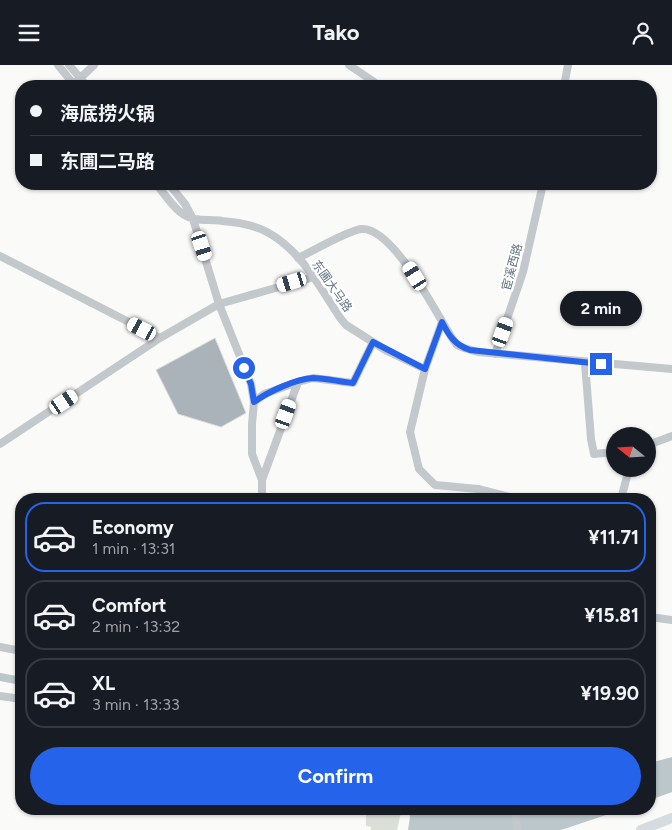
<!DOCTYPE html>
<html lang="en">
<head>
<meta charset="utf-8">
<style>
  body { margin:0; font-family:Figtree,"Noto Sans SC",sans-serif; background:#20242c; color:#f1f3f6; height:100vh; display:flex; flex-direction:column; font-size:19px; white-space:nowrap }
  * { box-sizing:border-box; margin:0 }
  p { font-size:16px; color:#9ea1a6 }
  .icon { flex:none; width:28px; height:28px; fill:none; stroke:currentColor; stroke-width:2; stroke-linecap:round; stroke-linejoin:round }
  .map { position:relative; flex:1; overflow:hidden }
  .sheet { position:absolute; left:15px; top:428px; width:641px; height:322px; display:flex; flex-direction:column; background:#171b24; border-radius:20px; box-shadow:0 1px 4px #0004 }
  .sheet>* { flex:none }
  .top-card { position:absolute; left:15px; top:15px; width:642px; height:110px; border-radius:20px; box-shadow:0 1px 4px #0004; display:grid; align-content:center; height:110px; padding:0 15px; background:#171b24 }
  .needle { width:32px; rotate:288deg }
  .controls { position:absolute; left:606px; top:362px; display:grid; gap:10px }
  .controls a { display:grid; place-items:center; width:50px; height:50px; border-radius:50%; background:#171b24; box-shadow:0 1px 4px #0004; font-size:25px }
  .end { position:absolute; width:22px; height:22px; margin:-11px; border:6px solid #2563eb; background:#fff; box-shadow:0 0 0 2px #fff }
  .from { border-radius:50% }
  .bubble { position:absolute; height:35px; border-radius:18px; background:#171b24; box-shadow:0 1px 4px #0004; font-size:16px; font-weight:700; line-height:35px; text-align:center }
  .car { position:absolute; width:15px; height:30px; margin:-15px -8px; border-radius:6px; box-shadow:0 0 4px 1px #0007; background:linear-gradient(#fff 24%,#345 0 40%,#fff 0 76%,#345 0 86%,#fff 0) }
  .top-card b { display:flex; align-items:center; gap:18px; height:48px; font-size:19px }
  .top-card b+b { border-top:1px solid #363941 }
  .top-card i { width:12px; height:12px; background:#f1f3f6 }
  ul { padding:9px 0 0; list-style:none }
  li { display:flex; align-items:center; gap:15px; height:70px; margin:0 10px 8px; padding:0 5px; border:2px solid #363941; border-radius:20px }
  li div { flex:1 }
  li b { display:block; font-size:19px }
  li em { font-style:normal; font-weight:700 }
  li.selected { border-color:#2563eb }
  li>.icon { width:45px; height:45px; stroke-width:1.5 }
  .action { display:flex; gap:10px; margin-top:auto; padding:10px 15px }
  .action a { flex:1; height:58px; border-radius:30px; background:#2563eb; color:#fff; font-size:20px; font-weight:700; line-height:58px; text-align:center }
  header { display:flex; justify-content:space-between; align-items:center; height:65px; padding:0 15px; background:#171b24; font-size:22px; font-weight:700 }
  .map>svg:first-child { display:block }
</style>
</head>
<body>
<header><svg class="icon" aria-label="menu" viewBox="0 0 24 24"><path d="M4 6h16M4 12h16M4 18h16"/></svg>Tako<svg class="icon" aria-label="person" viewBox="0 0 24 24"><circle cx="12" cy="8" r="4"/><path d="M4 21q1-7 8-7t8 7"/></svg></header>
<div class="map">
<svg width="672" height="765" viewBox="0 0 672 765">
  <rect width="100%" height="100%" fill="#fafaf8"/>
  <path fill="#dadfd7" d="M366 744H400L401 748 397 765H371V762L366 761Z"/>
  <path fill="#bbc7cb" d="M672 692V727L650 735V698Z
    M408 744H624L561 765H408L410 752Z"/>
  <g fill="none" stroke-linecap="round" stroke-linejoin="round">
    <path stroke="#bbc7cb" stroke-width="8" d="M0 612 21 616"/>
  </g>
  <path fill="#aab3b9" stroke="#dcdcda" d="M215 273 246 348 221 362 178 349 156 305Z"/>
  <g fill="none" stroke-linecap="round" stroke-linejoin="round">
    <path stroke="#c3c8cc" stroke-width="8" d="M58 0 75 21
      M69 0 87 21
      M349 0 380 21
      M74 19 94 0
      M564 21 568 0
      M156 119C165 129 173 143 184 150 195 157 210 154 222 156 236 157 254 160 267 167 302 186 320 223 341 254L346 260 387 286 425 304
      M169 119 185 139 193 154 219 239 251 319 254 337 252 359V389L262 415
      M0 191 160 273
      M298 193C311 187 349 165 361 164 393 161 437 250 452 273L457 280 464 283 478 287 672 304
      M442 257 425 304 410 367 419 404 435 420 478 424 518 434
      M495 289 523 207 543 119
      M585 298 591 374 594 389 615 387
      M254 337 264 329 298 317
      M0 379 160 273 219 239 314 212
      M648 380 672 371
      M262 434V415L298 317 313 313 353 318 373 277
      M621 434 629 404
      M650 552 672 555
      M0 582 21 586
      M0 631 21 634
      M515 744 517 765"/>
    <path stroke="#d6dbdf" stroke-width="10" d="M641 765 672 753"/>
  </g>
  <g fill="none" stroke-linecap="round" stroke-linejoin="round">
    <path stroke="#2563eb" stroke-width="6" d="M244 303 251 319 254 337C268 327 295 314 313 313 326 313 340 317 353 318L373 277 425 304 442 257C449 271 455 280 470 285L601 299"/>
  </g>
  <g text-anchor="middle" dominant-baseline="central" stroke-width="5" stroke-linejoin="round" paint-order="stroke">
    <g font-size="12" fill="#657683" stroke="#fff">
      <text transform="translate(512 202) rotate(-75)">宦溪西路</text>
      <text transform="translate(332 221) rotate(55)">东圃大马路</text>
    </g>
  </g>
</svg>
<div class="controls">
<a><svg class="needle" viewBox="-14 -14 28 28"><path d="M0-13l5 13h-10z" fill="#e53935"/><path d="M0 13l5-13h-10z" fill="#9ea1a6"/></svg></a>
</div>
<i class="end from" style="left:244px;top:303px"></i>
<i class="end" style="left:601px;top:299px"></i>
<div class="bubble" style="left:560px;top:226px;width:82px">2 min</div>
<i class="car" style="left:202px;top:181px;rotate:162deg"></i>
<i class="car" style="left:415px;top:211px;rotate:328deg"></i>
<i class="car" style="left:292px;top:217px;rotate:253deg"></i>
<i class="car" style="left:142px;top:264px;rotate:298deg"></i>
<i class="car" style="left:503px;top:267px;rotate:20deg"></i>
<i class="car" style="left:64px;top:337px;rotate:56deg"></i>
<i class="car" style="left:286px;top:349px;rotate:20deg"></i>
<div class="top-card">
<b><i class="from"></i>海底捞火锅</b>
<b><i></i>东圃二马路</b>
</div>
<section class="sheet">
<ul>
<li class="selected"><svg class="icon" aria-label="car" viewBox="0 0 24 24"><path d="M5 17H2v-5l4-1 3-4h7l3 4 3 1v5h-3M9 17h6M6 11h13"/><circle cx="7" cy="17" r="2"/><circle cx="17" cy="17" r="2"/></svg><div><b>Economy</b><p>1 min · 13:31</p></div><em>¥11.71</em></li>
<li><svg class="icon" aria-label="car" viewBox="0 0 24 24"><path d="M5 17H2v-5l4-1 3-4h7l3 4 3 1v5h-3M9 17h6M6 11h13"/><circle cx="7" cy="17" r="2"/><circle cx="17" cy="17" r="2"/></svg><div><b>Comfort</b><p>2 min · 13:32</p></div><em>¥15.81</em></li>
<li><svg class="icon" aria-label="car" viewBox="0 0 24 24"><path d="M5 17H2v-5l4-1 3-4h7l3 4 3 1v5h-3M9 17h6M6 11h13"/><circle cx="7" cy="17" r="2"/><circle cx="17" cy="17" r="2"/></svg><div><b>XL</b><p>3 min · 13:33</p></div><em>¥19.90</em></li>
</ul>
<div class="action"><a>Confirm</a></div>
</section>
</div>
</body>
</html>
